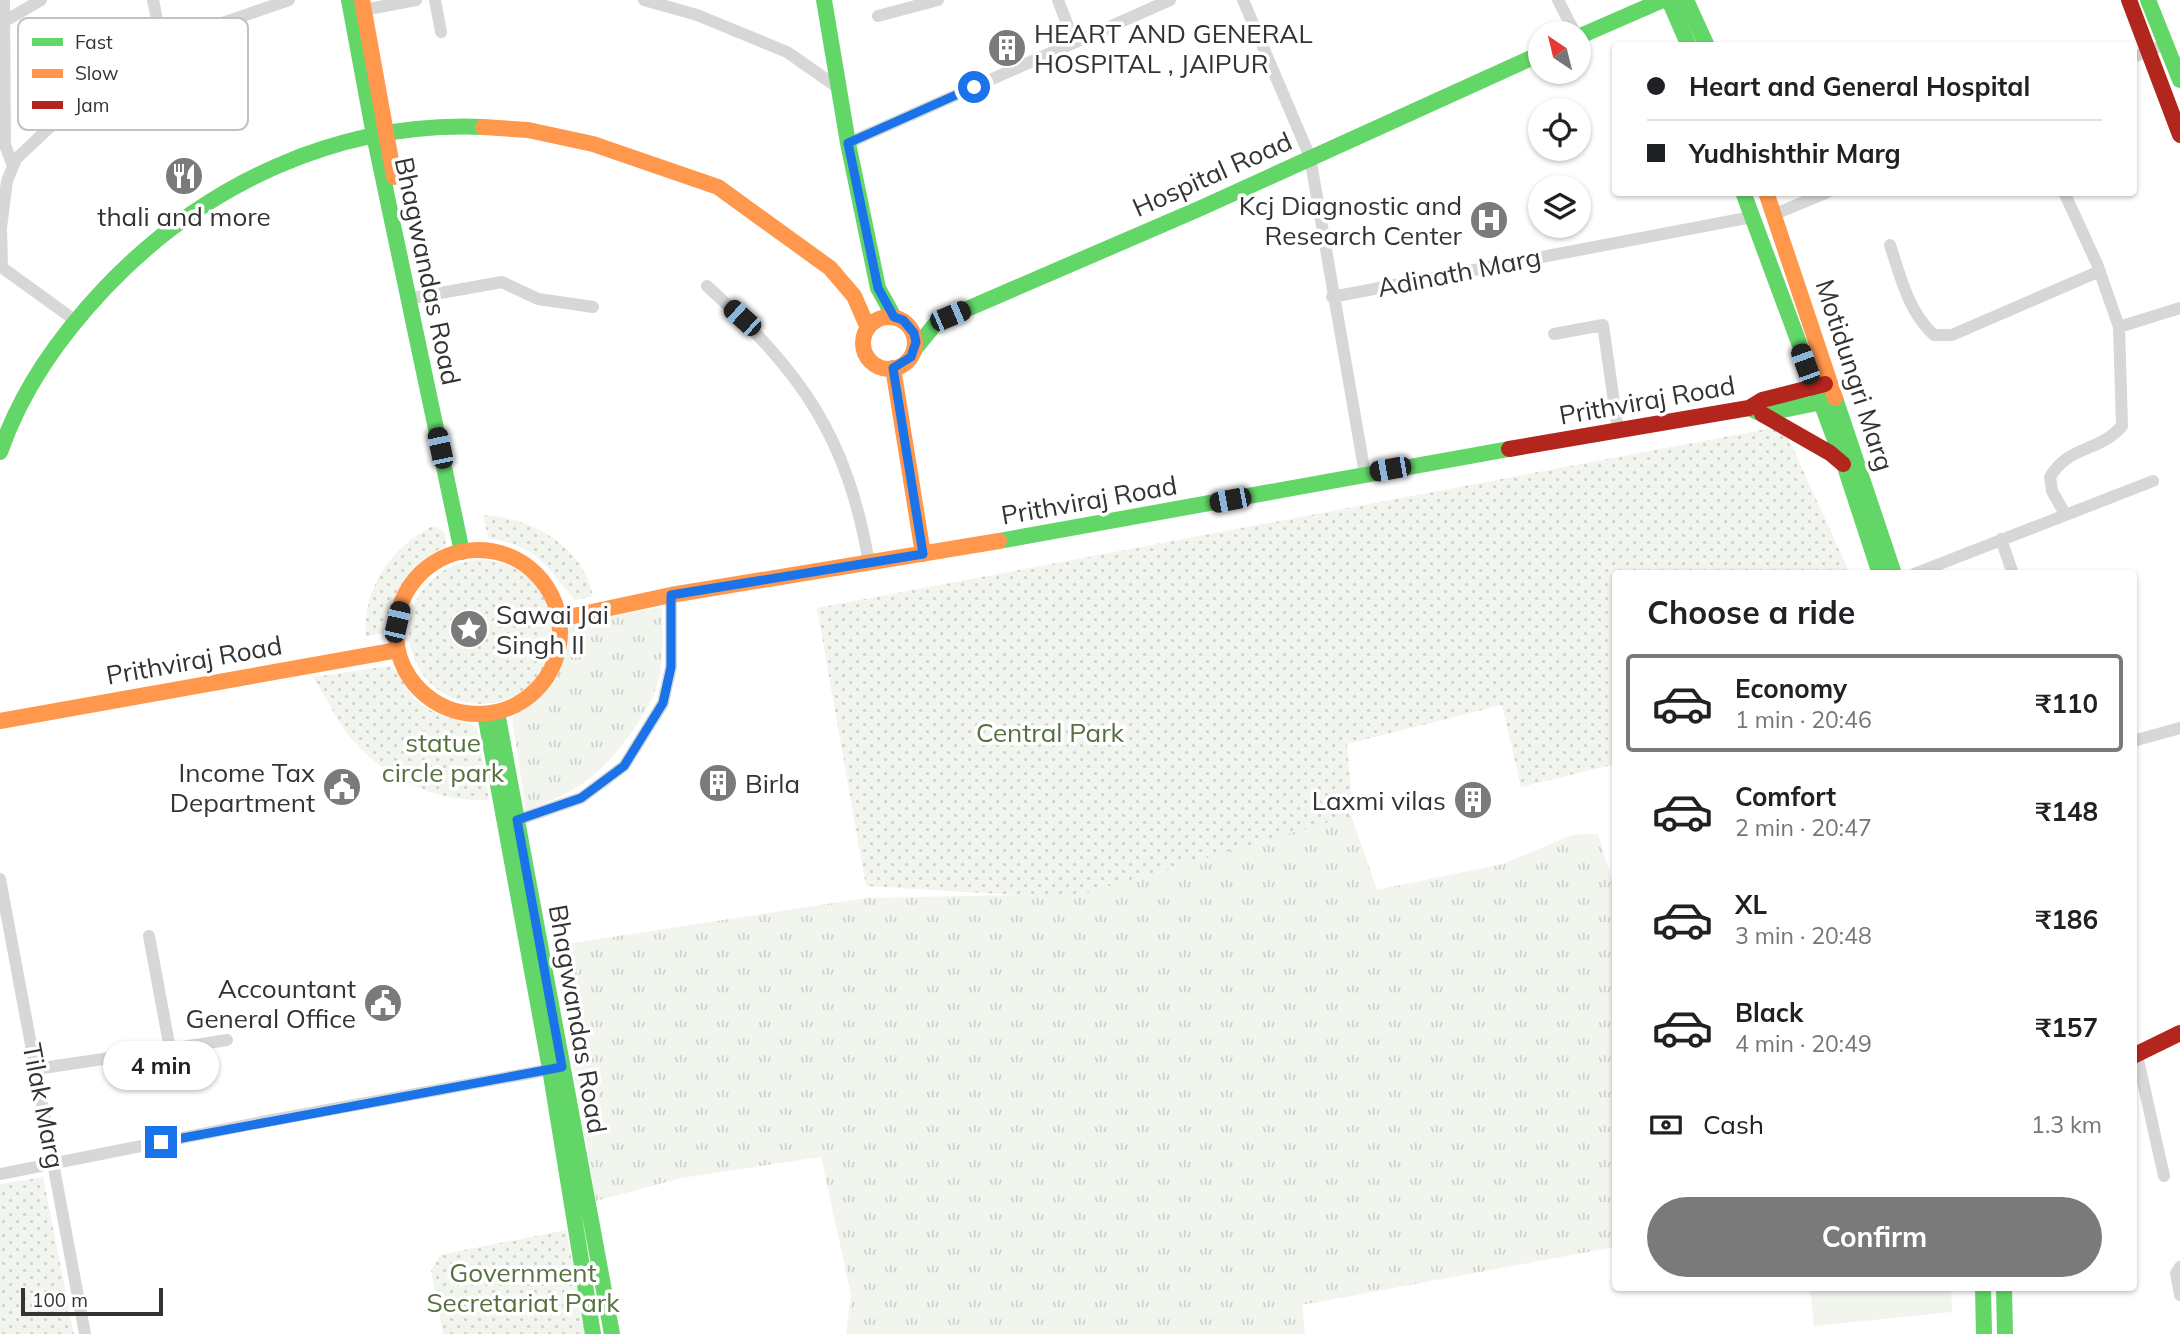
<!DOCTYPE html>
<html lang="en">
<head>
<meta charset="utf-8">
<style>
  body { margin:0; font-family:Mulish,sans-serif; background:#f6f6f6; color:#202124; height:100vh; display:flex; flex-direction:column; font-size:26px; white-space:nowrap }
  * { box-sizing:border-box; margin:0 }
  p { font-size:23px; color:#757577 }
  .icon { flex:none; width:38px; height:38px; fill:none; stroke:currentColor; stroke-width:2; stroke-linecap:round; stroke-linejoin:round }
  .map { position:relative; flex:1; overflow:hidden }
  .sheet { position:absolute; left:1612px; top:570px; width:525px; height:721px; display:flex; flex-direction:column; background:#fff; border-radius:7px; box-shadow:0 2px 5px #0004 }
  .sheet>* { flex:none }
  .banner { position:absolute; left:1612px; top:42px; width:525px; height:154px; border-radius:7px; box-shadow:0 2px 5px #0004; display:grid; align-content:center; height:154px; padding:0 35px; background:#fff }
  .needle { width:46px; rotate:325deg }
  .fabs { position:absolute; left:1528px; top:21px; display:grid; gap:14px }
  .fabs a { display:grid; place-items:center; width:63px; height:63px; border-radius:50%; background:#fff; box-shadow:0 2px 5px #0004; font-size:35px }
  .scale { position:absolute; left:21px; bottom:18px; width:142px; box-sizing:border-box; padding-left:7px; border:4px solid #333; border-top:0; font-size:19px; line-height:24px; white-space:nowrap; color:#333; -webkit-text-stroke:5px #fff; paint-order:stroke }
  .end { position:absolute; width:32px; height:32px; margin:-16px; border:9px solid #1a73e8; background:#fff; box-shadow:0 0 0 4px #fff }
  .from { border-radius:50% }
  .bubble { position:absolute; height:49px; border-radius:24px; background:#fff; box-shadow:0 2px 5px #0004; font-size:23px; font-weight:700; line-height:49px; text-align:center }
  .car { position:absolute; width:21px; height:42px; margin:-21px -10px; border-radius:9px; box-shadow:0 0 5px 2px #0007; background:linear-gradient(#222 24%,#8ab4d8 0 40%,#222 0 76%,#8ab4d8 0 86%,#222 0) }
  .banner b { display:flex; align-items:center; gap:24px; height:66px; font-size:26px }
  .banner b+b { border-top:2px solid #e0e0e0 }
  .banner i { width:18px; height:18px; background:#202124 }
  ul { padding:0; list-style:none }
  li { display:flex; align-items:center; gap:21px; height:98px; margin:0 14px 10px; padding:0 21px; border:4px solid transparent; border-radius:7px }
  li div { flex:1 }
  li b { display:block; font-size:26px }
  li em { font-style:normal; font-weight:700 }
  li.current { border-color:#7a7a7a }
  li>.icon { width:63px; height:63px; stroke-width:1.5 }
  h2 { padding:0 35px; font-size:32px; line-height:84px }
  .pay { display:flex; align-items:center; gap:18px; height:77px; padding:0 35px; font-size:26px }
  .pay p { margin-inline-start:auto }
  .button { display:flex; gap:14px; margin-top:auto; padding:14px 35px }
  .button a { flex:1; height:80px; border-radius:42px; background:#7a7a7a; color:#fff; font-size:28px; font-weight:700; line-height:80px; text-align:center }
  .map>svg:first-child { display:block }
</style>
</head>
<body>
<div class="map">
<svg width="2180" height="1334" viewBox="0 0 2180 1334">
  <defs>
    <pattern id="grass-tufts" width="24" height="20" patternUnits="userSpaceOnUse" patternTransform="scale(1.75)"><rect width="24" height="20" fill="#f1f5ed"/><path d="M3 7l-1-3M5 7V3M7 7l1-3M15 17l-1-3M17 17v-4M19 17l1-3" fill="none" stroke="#cfd2cc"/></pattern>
    <pattern id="park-dots" width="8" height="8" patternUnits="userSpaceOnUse" patternTransform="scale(1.75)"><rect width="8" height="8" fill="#f1f5ed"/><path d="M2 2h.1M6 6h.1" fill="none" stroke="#cfd2cc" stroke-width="1.8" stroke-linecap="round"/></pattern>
  </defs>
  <rect width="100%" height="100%" fill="#fff"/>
  <path fill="url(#grass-tufts)" d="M662 607C662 626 664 647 661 666 658 691 648 708 634 729 602 774 579 792 526 810L512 718 548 683 558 666 570 624Z
    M1350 812 1377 890 1503 864 1572 835 1598 834 1615 890V1247L1302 1305 1305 1334H846L851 1295 821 1157 681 1178 596 1201 553 946 866 898 1065 894Z"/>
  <path fill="url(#park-dots)" d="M1783 426 1850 574H1615V764L1521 787 1502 705 1347 744 1353 815 1068 898 866 886 817 608Z
    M483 515C531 517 583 546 593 596L575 600C542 563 541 548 488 538Z
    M431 527H437L445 533 446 546C408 564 396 593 387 631L366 637C362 590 390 548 431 527Z
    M409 632a72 72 0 1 1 144 0a72 72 0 1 1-144 0Z
    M389 666C402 671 406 691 416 700 437 719 456 716 477 728L489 800C436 803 379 776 347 733 334 715 325 695 313 677Z
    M43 1177 74 1334H0V1184Z
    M566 1230 586 1334H443L431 1271 440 1255Z"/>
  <path fill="#f1f5ed" d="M1810 1288H1951L1952 1312 1814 1326Z"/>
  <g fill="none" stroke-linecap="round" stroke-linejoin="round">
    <path stroke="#d7d7d7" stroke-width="12" d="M4 0 5 145 13 166
      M153 0 163 49
      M435 0 441 32
      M644 0 697 15 787 52 840 89
      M1058 0 1074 42
      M1243 0 1310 157 1365 474
      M1558 0 1575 33
      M363 10 416 0
      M878 16 938 0
      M5 21 41 0
      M2133 57 2156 48
      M848 143 1170 0
      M2064 192 2097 264 2119 327 2180 308
      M1775 214 1828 192
      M1890 245C1901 278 1908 311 1934 335H1952L2100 271
      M0 266 76 321
      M2 267 1 228 7 181 16 159 50 127 163 49 217 25 289 0
      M707 286C801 372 847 435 869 563
      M418 297 502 282 538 299 593 307
      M1332 297 1752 217
      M1554 334 1603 325 1618 430
      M2065 514 2052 491 2050 477C2069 445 2100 452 2122 426L2119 327
      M2001 539 2013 574
      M1914 574 2153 481
      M2133 741 2180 728
      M517 820 581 798 624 766 663 703 671 667V595
      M0 879 85 1334
      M170 1049 227 1040
      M2137 1055 2164 1176
      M36 1069 170 1049 149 936
      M0 1174 267 1121 558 1068
      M2180 1267 2176 1273 2180 1295"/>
    <path stroke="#63d668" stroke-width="16" d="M349 0 374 135 462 552
      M824 0 848 143 878 288 894 317
      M1669 0 1689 46
      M1686 0 1707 46
      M2148 0 2180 80
      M1578 37 1663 0
      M1743 192 1845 467 1880 574
      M914 350 937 322 1201 208 1540 54
      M1835 398 1894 574
      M1755 411 1762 414 1832 400
      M0 452C22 389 59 337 105 288 204 184 338 121 483 127
      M999 541 1509 449
      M497 712 612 1334
      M485 714 550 1069 593 1334
      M1983 1288 1984 1334
      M2004 1288 2005 1334"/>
    <path stroke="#ff974d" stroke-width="16" d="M362 0 394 177
      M483 127 528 130 593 144 718 187 830 268 854 296 868 328
      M1766 192 1835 398
      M863 343a26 26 0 1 1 52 0a26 26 0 1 1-52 0Z
      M893 368 923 554
      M396 632a82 82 0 1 1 164 0a82 82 0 1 1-164 0Z
      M559 619 671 595 999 541
      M0 721 398 650"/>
    <path stroke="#b3261e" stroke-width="16" d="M2129 0 2180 135
      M1762 414 1830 453 1843 464
      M1509 449 1749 408 1762 400 1825 384
      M2133 1056 2180 1033"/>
  </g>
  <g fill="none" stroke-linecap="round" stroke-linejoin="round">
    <path stroke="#1a73e8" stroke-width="9" d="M161 1142 562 1067 517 820 581 798 624 766 663 703 671 667V595L923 554 893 368 911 357 916 342 914 333 903 320 894 317 878 288 848 143 974 87"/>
  </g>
  <defs>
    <symbol id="building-disc" viewBox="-11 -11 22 22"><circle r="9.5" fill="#7a7a7a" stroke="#fff"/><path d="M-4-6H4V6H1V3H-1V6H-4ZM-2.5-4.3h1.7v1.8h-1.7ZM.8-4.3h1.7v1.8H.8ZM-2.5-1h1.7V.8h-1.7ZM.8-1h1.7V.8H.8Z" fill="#fff"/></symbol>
    <symbol id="restaurant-disc" viewBox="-11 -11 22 22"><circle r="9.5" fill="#7a7a7a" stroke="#fff"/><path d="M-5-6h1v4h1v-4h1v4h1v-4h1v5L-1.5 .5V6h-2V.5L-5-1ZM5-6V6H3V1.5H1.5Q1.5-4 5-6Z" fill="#fff"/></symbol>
    <symbol id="hospital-disc" viewBox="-11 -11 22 22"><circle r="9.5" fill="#7a7a7a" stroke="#fff"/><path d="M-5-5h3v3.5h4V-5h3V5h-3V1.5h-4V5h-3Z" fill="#fff"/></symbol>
    <symbol id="sight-disc" viewBox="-11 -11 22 22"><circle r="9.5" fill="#7a7a7a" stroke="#fff"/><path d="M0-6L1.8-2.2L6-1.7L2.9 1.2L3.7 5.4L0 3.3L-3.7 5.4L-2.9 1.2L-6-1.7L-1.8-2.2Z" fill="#fff"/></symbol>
    <symbol id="civic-disc" viewBox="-11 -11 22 22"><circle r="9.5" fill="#7a7a7a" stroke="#fff"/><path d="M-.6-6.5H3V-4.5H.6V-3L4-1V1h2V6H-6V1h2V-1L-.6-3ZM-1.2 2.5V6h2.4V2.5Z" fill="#fff"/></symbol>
  </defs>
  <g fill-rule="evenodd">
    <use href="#building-disc" x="985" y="26" width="44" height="44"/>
    <use href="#restaurant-disc" x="162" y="154" width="44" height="44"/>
    <use href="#hospital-disc" x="1467" y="198" width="44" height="44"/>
    <use href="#sight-disc" x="447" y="607" width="44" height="44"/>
    <use href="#building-disc" x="696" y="761" width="44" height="44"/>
    <use href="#civic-disc" x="320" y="765" width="44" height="44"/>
    <use href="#building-disc" x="1451" y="778" width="44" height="44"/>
    <use href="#civic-disc" x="361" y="981" width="44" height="44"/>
  </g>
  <g text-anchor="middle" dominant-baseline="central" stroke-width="7" stroke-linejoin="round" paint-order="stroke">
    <g font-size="26" fill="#333" stroke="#fff" text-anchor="end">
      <text x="1034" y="33" text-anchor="start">HEART AND GENERAL<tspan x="1034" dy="30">HOSPITAL , JAIPUR</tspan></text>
      <text x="1462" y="205">Kcj Diagnostic and<tspan x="1462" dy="30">Research Center</tspan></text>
      <text x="184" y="216" text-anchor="middle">thali and more</text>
      <text x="496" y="614" text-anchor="start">Sawai Jai<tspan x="496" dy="30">Singh II</tspan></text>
      <text x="315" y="772">Income Tax<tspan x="315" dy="30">Department</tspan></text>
      <text x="745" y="783" text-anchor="start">Birla</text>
      <text x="1446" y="800">Laxmi vilas</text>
      <text x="356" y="988">Accountant<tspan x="356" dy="30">General Office</tspan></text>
    </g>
    <g font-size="26" fill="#333" stroke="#fff">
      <text transform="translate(1212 174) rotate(-24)">Hospital Road</text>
      <text transform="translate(428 271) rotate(78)">Bhagwandas Road</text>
      <text transform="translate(1459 272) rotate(-11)">Adinath Marg</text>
      <text transform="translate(1855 375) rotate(72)">Motidungri Marg</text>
      <text transform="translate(1647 400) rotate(-10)">Prithviraj Road</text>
      <text transform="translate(1089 500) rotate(-10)">Prithviraj Road</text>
      <text transform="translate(194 660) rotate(-10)">Prithviraj Road</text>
      <text transform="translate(578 1019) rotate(80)">Bhagwandas Road</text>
      <text transform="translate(44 1106) rotate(79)">Tilak Marg</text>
    </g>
    <g font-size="26" fill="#56703f" stroke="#fff">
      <text x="1050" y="732">Central Park</text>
      <text x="443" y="742">statue<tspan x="443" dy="30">circle park</tspan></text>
      <text x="523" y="1272">Government<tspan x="523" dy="30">Secretariat Park</tspan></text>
    </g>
  </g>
  <rect x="18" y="18" width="230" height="112" rx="10" fill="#fff" stroke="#c2c2c2" stroke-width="2"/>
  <rect x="32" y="38" width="31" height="8" fill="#63d668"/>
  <rect x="32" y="69" width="31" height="9" fill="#ff974d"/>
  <rect x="32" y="101" width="31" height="8" fill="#b3261e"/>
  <g font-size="19" fill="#333">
    <text x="75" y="49">Fast</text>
    <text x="75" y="80">Slow</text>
    <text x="75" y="112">Jam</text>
  </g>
</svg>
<div class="fabs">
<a><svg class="needle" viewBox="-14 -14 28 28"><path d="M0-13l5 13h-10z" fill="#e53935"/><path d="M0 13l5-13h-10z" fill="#757577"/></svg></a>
<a><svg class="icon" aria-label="locate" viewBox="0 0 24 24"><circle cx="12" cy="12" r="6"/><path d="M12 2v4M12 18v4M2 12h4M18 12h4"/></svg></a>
<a><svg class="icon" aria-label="layers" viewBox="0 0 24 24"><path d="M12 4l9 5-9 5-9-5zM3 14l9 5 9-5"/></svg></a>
</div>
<div class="scale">100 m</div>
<i class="end from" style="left:974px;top:87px"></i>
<i class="end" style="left:161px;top:1142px"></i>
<div class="bubble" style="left:103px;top:1041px;width:116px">4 min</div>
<i class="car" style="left:950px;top:316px;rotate:67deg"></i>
<i class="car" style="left:742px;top:318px;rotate:312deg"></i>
<i class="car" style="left:1805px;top:364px;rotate:340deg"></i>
<i class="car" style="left:440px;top:448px;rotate:348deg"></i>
<i class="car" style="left:1390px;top:469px;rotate:260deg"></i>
<i class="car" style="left:1230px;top:500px;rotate:259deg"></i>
<i class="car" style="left:397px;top:622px;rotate:13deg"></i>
<div class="banner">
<b><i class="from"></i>Heart and General Hospital</b>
<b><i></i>Yudhishthir Marg</b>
</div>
<section class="sheet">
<h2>Choose a ride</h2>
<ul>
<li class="current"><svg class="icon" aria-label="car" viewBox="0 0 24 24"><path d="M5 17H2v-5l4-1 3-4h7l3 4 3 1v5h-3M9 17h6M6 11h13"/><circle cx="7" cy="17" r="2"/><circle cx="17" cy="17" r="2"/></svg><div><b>Economy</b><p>1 min · 20:46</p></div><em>₹110</em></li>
<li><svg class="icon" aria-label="car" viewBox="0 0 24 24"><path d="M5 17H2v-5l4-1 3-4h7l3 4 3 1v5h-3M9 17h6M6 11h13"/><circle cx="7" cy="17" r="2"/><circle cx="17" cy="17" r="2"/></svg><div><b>Comfort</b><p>2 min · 20:47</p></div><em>₹148</em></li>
<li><svg class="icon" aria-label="car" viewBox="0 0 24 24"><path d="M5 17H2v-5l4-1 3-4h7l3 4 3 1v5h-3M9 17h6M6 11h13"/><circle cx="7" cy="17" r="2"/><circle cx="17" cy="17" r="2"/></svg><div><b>XL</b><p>3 min · 20:48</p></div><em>₹186</em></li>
<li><svg class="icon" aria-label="car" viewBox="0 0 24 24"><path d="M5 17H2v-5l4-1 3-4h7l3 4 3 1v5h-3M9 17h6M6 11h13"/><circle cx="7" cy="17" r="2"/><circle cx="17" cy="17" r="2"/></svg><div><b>Black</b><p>4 min · 20:49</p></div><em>₹157</em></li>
</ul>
<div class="pay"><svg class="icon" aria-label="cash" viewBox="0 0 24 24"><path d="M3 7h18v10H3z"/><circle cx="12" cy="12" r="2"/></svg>Cash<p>1.3 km</p></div>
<div class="button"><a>Confirm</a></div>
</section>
</div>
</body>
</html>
